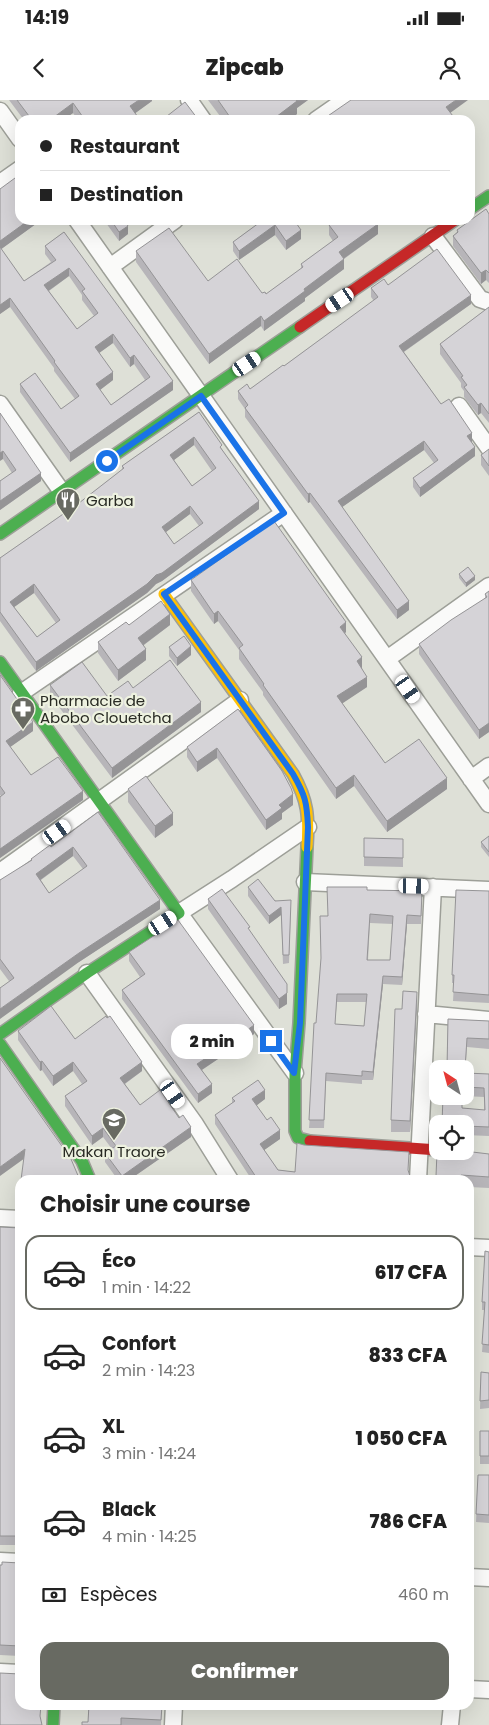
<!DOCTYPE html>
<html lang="fr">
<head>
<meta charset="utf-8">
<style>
  body { margin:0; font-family:Poppins,sans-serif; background:#f2f2f2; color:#222; height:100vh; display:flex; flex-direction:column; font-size:19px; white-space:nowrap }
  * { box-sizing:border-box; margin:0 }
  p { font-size:16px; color:#767676 }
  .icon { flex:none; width:28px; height:28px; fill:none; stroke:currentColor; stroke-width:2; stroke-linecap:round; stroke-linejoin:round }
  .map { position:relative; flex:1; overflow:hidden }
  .sheet { position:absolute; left:15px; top:1075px; width:459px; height:535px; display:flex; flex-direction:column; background:#fff; border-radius:15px; box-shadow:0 5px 20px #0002 }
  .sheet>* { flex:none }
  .hud { position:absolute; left:15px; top:15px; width:460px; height:110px; border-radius:15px; box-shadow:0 5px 20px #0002; display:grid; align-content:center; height:110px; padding:0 25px; background:#fff }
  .needle { width:32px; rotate:324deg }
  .buttons { position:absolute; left:429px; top:960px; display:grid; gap:10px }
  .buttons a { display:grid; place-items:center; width:45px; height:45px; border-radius:10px; background:#fff; box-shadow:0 5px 20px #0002; font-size:25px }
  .end { position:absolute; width:22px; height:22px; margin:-11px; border:6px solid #1a73e8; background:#fff; box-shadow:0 0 0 2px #fff }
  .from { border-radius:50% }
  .bubble { position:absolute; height:35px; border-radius:15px; background:#fff; box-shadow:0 5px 20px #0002; font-size:16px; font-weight:800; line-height:35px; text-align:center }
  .car { position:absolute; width:15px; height:30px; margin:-15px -8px; border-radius:6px; box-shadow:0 0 4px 1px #0007; background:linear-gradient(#fff 24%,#345 0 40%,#fff 0 76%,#345 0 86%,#fff 0) }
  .hud b { display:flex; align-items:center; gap:18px; height:48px; font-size:19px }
  .hud b+b { border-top:1px solid #e0e0e0 }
  .hud i { width:12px; height:12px; background:#222 }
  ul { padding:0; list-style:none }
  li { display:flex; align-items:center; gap:15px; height:75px; margin:0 10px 8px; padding:0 15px; border:2px solid transparent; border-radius:15px }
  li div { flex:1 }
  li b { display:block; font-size:19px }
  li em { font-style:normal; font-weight:800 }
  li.active { border-color:#686a62 }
  li>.icon { width:45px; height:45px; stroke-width:1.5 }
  h2 { padding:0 25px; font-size:22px; line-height:60px }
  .pay { display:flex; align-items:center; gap:12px; height:55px; padding:0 25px; font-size:19px }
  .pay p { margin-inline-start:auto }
  .button { display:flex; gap:10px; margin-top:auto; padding:10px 25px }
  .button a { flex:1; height:58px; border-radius:15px; background:#686a62; color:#fff; font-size:20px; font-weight:800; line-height:58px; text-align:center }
  .status { display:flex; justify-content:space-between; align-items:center; height:35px; padding:0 25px; background:#fff; direction:ltr }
  .status svg { height:14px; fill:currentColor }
  header { display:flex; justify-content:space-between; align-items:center; height:65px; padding:0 25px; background:#fff; font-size:22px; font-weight:800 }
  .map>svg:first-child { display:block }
</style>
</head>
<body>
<div class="status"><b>14:19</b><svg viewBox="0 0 49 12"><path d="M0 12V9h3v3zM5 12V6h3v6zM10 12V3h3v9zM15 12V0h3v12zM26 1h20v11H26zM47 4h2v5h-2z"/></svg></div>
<header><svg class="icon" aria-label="back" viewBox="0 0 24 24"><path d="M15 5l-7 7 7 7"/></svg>Zipcab<svg class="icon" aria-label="person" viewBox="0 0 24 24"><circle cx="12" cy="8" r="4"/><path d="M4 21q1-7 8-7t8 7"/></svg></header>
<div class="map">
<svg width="489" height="1625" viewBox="0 0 489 1625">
  <rect width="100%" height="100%" fill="#dee0d7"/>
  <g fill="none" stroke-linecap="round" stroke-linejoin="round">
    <defs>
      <path id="street" d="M189 0 203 20
        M0 11 20 39
        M316 20 345 0
        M0 83 20 69
        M77 120 489 704
        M433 136 480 199 489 202
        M110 167 175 120
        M0 304 62 392
        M459 306 489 348
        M387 559 489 486
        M21 593 284 413
        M471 679 489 666
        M0 772 240 600
        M305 782 489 790
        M87 873 195 1024 230 1080
        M426 914 489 920
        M295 973 179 813 232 779 308 727
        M418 1080 433 787
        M0 1118 20 1119
        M469 1147 489 1148
        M0 1461 20 1462
        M469 1477 489 1478
        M0 1572 20 1573
        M469 1589 489 1590
        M173 1625 174 1605
        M450 1625 452 1605"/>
      <path id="fast" d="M470 109 489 96
        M0 434 300 227
        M0 562 179 813 87 873 0 934
        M307 747 299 923 295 973V1031L298 1038 310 1041
        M0 944 82 1061 90 1080
        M53 1625 54 1605"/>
      <path id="slow" d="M164 494 293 674C308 701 309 716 307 747"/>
      <path id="jam" d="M300 227 455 120
        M310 1041 438 1050"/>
    </defs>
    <use href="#street" stroke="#9d9f98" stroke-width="19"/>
    <use href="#fast" stroke="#9d9f98" stroke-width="14"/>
    <use href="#slow" stroke="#9d9f98" stroke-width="14"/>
    <use href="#jam" stroke="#9d9f98" stroke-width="14"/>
    <use href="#street" stroke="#fafaf9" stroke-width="16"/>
    <use href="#fast" stroke="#4caf50" stroke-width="11"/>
    <use href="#slow" stroke="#ffc107" stroke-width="11"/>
    <use href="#jam" stroke="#c62828" stroke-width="11"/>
  </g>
  <path fill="#b7b5b9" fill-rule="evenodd" d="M9 0H152V1L135 13 140 20H78L73 13 63 20H24Z
    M208 0H308L297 8V14L289 20H223Z
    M0 89 40 120V121L1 149 24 181 51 162 45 154V146L64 132 173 290 70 362 20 292V284L61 309 75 299 54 271V268L10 207 0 214ZM69 176 82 195V200L94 216 77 229 49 191ZM113 243 130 267 134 264 145 280 111 305 100 290 113 280 99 253Z
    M489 114V183L486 180 481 184 453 146V136L457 132V130Z
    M106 120H124L128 134 119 141 106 123Z
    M262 120H294L301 139 286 150 275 135 239 160 233 151V142L262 121Z
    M329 125 378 134 344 159V169L305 198V201L264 231 261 226 209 264 136 162V151L208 181 266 194 301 169V164L333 141 329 135Z
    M388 185 471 204 404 252 441 304 472 342H471L475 356 420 397 413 387V378L434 363 424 350 342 407 409 510 397 519 310 402 308 403 245 317V309L238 299V291L250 289 284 266 374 201 371 197V188Z
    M489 207V323L481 313 478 315 464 297V291L461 287V283L440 254V244Z
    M199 312 259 409 162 481 156 484 147 493 36 571 0 521V458L79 403 122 370V366ZM194 345 212 371 192 386 174 360ZM190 414 199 426 174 444 166 432ZM34 493 56 523 37 537 14 507Z
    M0 313 41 381 0 410V381L12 373 3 359Z
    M489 349V376L481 365V355Z
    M459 474 475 480 466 487 459 478Z
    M191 480 346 532 345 534 362 568 367 587 342 603 385 663 447 689 387 732 354 686 336 699 263 595V592L239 559V550L218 521 214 524 191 491Z
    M489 491V632L479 639 419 554V544L485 499V494Z
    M129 525H170L144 545 146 560 118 581 98 553V542Z
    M169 547 191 555 177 566 169 556Z
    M0 575 33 631 10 647 31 675 83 700 0 758V697L1 696 0 695Z
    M50 585 107 596 133 588 201 612 112 678 50 595Z
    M238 609 293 705 282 713V719L266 730 217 658 197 672 187 657V647Z
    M128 689 173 725 155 738 128 702Z
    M98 712 160 809 79 862 9 881 0 869V780L31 761V759L51 747ZM73 756 83 769 49 793 41 780Z
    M489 736V757L481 747V742Z
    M364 738 403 748V767L364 766Z
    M248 787 291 808 289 863 283 864 281 815 269 824 248 796Z
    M367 790 422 799 421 824H407L402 885 383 884 373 980H362V984L326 981 324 1028H309L321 860 327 816ZM370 823 393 824 390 860H368ZM337 902H366L364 926 335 924Z
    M489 791V903L453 901 454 883H452V875Z
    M208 799 287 904 279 909 208 809Z
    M129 852 254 934 239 945 233 937 217 949 218 959 202 970 212 993 198 1003 122 899V890L140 877 129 861Z
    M417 903 410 1032H391V1020L402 909Z
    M448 919 489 921V949L467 947 465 972V969H447Z
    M18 931 75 939 142 971 125 984 140 1005 191 1037 129 1080H118L105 1062V1053L112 1049 103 1037 92 1045 65 1006V996L82 984 73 971 53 986 42 970 40 971 18 940Z
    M465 973 489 974V1036L465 1035V1024L462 1008 484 1010V997L464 996H465Z
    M232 998 265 999 256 1005 280 1039 264 1050 278 1070 295 1072 304 1045 408 1072 410 1080H252L215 1024V1015L232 1003Z
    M489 1054V1088L469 1087V1080H436V1076Z
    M0 1127 20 1128V1440H18V1445H0Z
    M489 1152V1253L482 1252 485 1210H482V1202Z
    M481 1272 489 1273V1308L480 1309Z
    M480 1331H489V1364H480Z
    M478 1375H489V1423L476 1422Z
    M20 1463V1556L0 1555V1465Z
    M75 1605H162L161 1625H82L88 1622V1608L75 1607Z"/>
  <path fill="#959496" d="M139 0H152V1L130 17V6Z
    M294 0H308L297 8V14L289 20H272Z
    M456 0H468L446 16V7Z
    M73 3V13L63 20H50Z
    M29 120H40V121L0 150V141Z
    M211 120H217L211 124Z
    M378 124V134L339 162V152Z
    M275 125V135L239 160V151Z
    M128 126V134L119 141V132Z
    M301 130V139L286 150V141Z
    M344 159V169L305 198V201L264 231V221L304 189Z
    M69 168V176L44 194V185Z
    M486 170V180L481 184V173Z
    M471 195V204L399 255V246Z
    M10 198V207L0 214V205Z
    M261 216V226L209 264V254Z
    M113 234V243L95 256V247Z
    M134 255V264L130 267V258Z
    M113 272V280L96 293V284Z
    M173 281V290L70 362V353Z
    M481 303V313L478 315V305Z
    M472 333V342L467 345V336Z
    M194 337V345L170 363V355Z
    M424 341V350L338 410V401Z
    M475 347V356L420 397V388Z
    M3 351V359L0 361V353Z
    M41 373V381L0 410V401Z
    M310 393V402L308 403V394Z
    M259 401V409L162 481 156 484 147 493 36 571V562Z
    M190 406V414L162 435V427Z
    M475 476V480L466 487V483Z
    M34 484V493L10 510V502Z
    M409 501V510L397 519V510Z
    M218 511V521L214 524V514Z
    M170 514V525L138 549V538Z
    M346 522V532L340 537V527Z
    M191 546V555L177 566V558Z
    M146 549V560L118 581V570Z
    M362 557V568L357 571V561Z
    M367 577V587L337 607V596Z
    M201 602V612L112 678V668Z
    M33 622V631L6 650V641Z
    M489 623V632L479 639V630Z
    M217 648V658L197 672V662Z
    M354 675V686L336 699V688Z
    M447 678V689L387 732V721Z
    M83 691V700L0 758V749Z
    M293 694V705L282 713V719L266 730V720L279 705Z
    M173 713V725L155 738V726Z
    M73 747V756L36 783V774Z
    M160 800V809L79 862 0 919V909L79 853Z
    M281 807V815L269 824V816Z
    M407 815V824L402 885V877Z
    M383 876V884L373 980V972Z
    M287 884V904L279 909V899Z
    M417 892V903L410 1032V1021Z
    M254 925V934L239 945V936Z
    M233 928V937L213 951V943Z
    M218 950V959L197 973V964Z
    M42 961V970L40 971V962Z
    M73 962V971L53 986V976Z
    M142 962V971L120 987V978Z
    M212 984V993L198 1003V994Z
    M265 990V999L252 1009V999Z
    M191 1027V1037L129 1080H122V1076Z
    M103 1028V1037L92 1045V1036Z
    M280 1030V1039L260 1053V1044Z
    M25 1049V1058L0 1076V1067Z"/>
  <path fill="#d5d3d7" stroke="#959496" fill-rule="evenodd" d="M17 0H139L130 6 140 20H85L73 3 50 20H32Z
    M218 0H296L297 1 272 20H232Z
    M351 0H456L446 7 456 20H322Z
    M185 2 197 18 196 19V20H162Z
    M15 78 20 85V120H29L0 141V89Z
    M486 109 489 114V173L486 170 481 173 453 136 458 132 457 130Z
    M111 120H124L128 126 119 132Z
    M263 120H294L301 130 286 141 275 125 239 151 233 142Z
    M336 120H375L378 124 339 152 344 159 304 189 305 191 264 221 261 216 209 254 136 151 169 128 208 181 237 159 262 193 265 192 266 194 303 167 301 164 338 137 329 125Z
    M64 132 173 281 70 353 20 284 35 273 61 309 79 296 54 262 55 261 10 198 0 205V147L24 181 56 160 45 146ZM69 168 85 189 82 191 98 213 77 229 44 185ZM113 234 130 258 134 255 150 277 111 305 96 284 113 272 95 247Z
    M437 149 471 195 399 246 441 304 449 299 472 333 467 336 475 347 420 388 413 378 438 360 424 341 338 401 409 501 397 510 310 393 308 394 245 308 248 305 238 291 247 284 250 289 283 265 284 266 378 197 371 188 384 179 388 185Z
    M489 207V314L481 303 478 305 464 287 467 285 461 277 463 276 440 244Z
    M199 312 222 345 220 347 259 401 162 473 156 475 147 484 36 562 0 512V458L79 403 124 368 122 366ZM194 337 216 368 192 386 170 355ZM190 406 203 423 174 444 162 427ZM34 484 60 520 37 537 10 502Z
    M0 313 41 373 0 401V381L16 370 3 351 0 353Z
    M489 349V366L481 355Z
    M274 421 346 522 340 527 362 557 357 561 367 577 337 596 385 663 419 639 447 678 387 721 354 675 336 688 263 585 264 584 239 548 243 545 218 511 214 514 191 480Z
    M468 467 475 476 466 483 459 474Z
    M489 491V623L479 630 419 544 451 520 487 497 485 494Z
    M161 501 170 514 138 538 146 549 118 570 98 542 126 522 129 525Z
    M184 536 191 546 177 558 169 547Z
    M170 560 201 602 112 668 50 585 82 562 107 596 128 581 133 588Z
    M0 575 33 622 6 641 31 675 58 657 83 691 0 749V697L5 693 0 686Z
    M238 609 282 671 291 688 293 694 279 705 282 708 266 720 217 648 197 662 187 647Z
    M146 676 173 713 155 726 128 689Z
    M98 712 160 800 79 853 0 909V888L14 878 0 859V780L32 760 31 759 50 745 51 747ZM73 747 87 766 49 793 36 774Z
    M489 736V752L481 742Z
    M364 738 403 739V758L364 757Z
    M258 779 275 801 291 800 289 855H283L281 807 269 816 248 787Z
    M327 787H367V790L422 791 421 816 407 815 402 877 383 876 373 972 362 971V976L326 973 324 1020H309L314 923H316L321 858 320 816H328ZM370 814 393 816 390 860H367ZM337 894H367L364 926 335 924Z
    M222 789 250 827 248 828 287 884V893L279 899 208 799Z
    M456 790 489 791V895L453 892 454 875H452Z
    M178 820 254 925 239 936 233 928 213 943 218 950 197 964 212 984 198 994 122 890 145 874 129 852Z
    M403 891 417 892 410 1021 391 1020 395 909H402Z
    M51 906 75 939 106 916 107 918 110 916 142 962 120 978 140 1005 160 990 179 1018 183 1015 191 1027 122 1076 105 1053 116 1046 103 1028 92 1036 65 996 87 981 73 962 53 976 42 961 40 962 18 931Z
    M448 919 489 921V939L467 938 465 969 447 968Z
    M0 958 71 1059 79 1078 82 1080H21L25 1049 0 1067Z
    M465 973 489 974V1027L465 1026V1024H442L443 996H462V1008L485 1010 484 988 465 987Z
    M258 980 265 990 252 999 267 1020 271 1017 280 1030 260 1044 278 1070 295 1072 297 1043 304 1045 409 1052 408 1070 410 1076 409 1080H258L215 1015 235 1001 232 998Z
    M439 1051H464L489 1054V1077L461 1075 460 1078 436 1076 437 1052Z
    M0 1127 20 1128V1430H18V1436H0Z
    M485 1151 489 1152V1245L482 1244 485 1202H482Z
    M481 1272 489 1273V1300L480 1301Z
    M480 1331H489V1356H480Z
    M478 1375H489V1415L476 1414Z
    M2 1462 20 1463V1546L0 1545V1465H2Z
    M0 1573 20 1574V1605H41L40 1616 42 1625H0Z
    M89 1605H162L161 1620 121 1618V1625H82V1622H88Z"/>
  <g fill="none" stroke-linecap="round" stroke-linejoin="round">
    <path stroke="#1a73e8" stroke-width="6" d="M107 361 201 296 284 413 164 494 293 674C305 695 307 702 308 727L300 923 294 973 271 941"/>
  </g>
  <defs>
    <symbol id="restaurant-pin" viewBox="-11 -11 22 30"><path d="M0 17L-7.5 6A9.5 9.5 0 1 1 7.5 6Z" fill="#686a62" stroke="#eef2e0"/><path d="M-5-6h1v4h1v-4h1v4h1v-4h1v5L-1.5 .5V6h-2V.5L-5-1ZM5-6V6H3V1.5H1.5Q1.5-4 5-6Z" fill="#fff"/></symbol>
    <symbol id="pharmacy-pin" viewBox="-11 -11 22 30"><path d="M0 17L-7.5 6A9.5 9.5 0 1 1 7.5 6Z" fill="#686a62" stroke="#eef2e0"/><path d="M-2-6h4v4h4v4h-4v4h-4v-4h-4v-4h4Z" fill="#fff"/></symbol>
    <symbol id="school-pin" viewBox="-11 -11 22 30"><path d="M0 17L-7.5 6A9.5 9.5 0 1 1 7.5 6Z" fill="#686a62" stroke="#eef2e0"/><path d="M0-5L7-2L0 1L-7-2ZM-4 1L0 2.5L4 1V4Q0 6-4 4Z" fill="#fff"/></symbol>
  </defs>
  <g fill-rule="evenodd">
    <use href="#restaurant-pin" x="54" y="386" width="28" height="38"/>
    <use href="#pharmacy-pin" x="9" y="595" width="28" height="38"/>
    <use href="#school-pin" x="100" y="1006" width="28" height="38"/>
  </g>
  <g text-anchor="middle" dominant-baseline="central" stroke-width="4.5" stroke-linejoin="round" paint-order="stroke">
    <g font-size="15" fill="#282a23" stroke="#eef2e0" text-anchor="start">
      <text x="86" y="400">Garba</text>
      <text x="40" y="600">Pharmacie de<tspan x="40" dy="17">Abobo Clouetcha</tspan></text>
      <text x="114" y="1051" text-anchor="middle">Makan Traore</text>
    </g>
  </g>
</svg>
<div class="buttons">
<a><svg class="needle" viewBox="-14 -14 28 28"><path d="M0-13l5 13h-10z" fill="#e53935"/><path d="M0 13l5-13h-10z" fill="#767676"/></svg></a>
<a><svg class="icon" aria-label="locate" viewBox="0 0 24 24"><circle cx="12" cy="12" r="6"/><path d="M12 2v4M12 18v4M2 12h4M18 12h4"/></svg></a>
</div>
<i class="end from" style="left:107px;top:361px"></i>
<i class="end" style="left:271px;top:941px"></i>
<div class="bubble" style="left:171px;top:924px;width:82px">2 min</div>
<i class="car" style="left:340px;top:200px;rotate:236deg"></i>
<i class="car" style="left:247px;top:264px;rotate:56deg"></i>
<i class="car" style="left:408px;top:589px;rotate:145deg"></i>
<i class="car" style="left:57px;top:732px;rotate:55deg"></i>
<i class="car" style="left:414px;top:786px;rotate:91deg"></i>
<i class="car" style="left:163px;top:823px;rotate:57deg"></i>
<i class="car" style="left:173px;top:994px;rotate:145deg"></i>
<div class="hud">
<b><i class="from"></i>Restaurant</b>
<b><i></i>Destination</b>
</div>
<section class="sheet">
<h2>Choisir une course</h2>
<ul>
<li class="active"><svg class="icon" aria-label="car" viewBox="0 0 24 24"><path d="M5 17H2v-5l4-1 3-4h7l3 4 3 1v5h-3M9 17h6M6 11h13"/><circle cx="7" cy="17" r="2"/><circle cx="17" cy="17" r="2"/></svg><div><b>Éco</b><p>1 min · 14:22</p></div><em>617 CFA</em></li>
<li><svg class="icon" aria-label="car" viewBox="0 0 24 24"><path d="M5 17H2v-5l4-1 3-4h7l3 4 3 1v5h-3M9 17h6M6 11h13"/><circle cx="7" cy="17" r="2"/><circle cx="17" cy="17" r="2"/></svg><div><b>Confort</b><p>2 min · 14:23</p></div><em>833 CFA</em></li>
<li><svg class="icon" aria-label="car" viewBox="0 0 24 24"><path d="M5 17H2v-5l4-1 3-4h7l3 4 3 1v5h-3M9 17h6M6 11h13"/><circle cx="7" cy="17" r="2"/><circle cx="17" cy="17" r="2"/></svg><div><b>XL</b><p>3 min · 14:24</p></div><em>1 050 CFA</em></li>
<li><svg class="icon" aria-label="car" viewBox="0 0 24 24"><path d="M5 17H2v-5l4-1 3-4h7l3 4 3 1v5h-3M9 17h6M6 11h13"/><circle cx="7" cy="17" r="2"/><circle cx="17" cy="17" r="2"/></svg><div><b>Black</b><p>4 min · 14:25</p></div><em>786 CFA</em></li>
</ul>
<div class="pay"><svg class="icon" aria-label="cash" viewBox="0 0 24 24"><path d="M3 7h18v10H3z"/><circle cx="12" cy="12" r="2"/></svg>Espèces<p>460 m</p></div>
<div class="button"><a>Confirmer</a></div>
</section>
</div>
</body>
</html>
